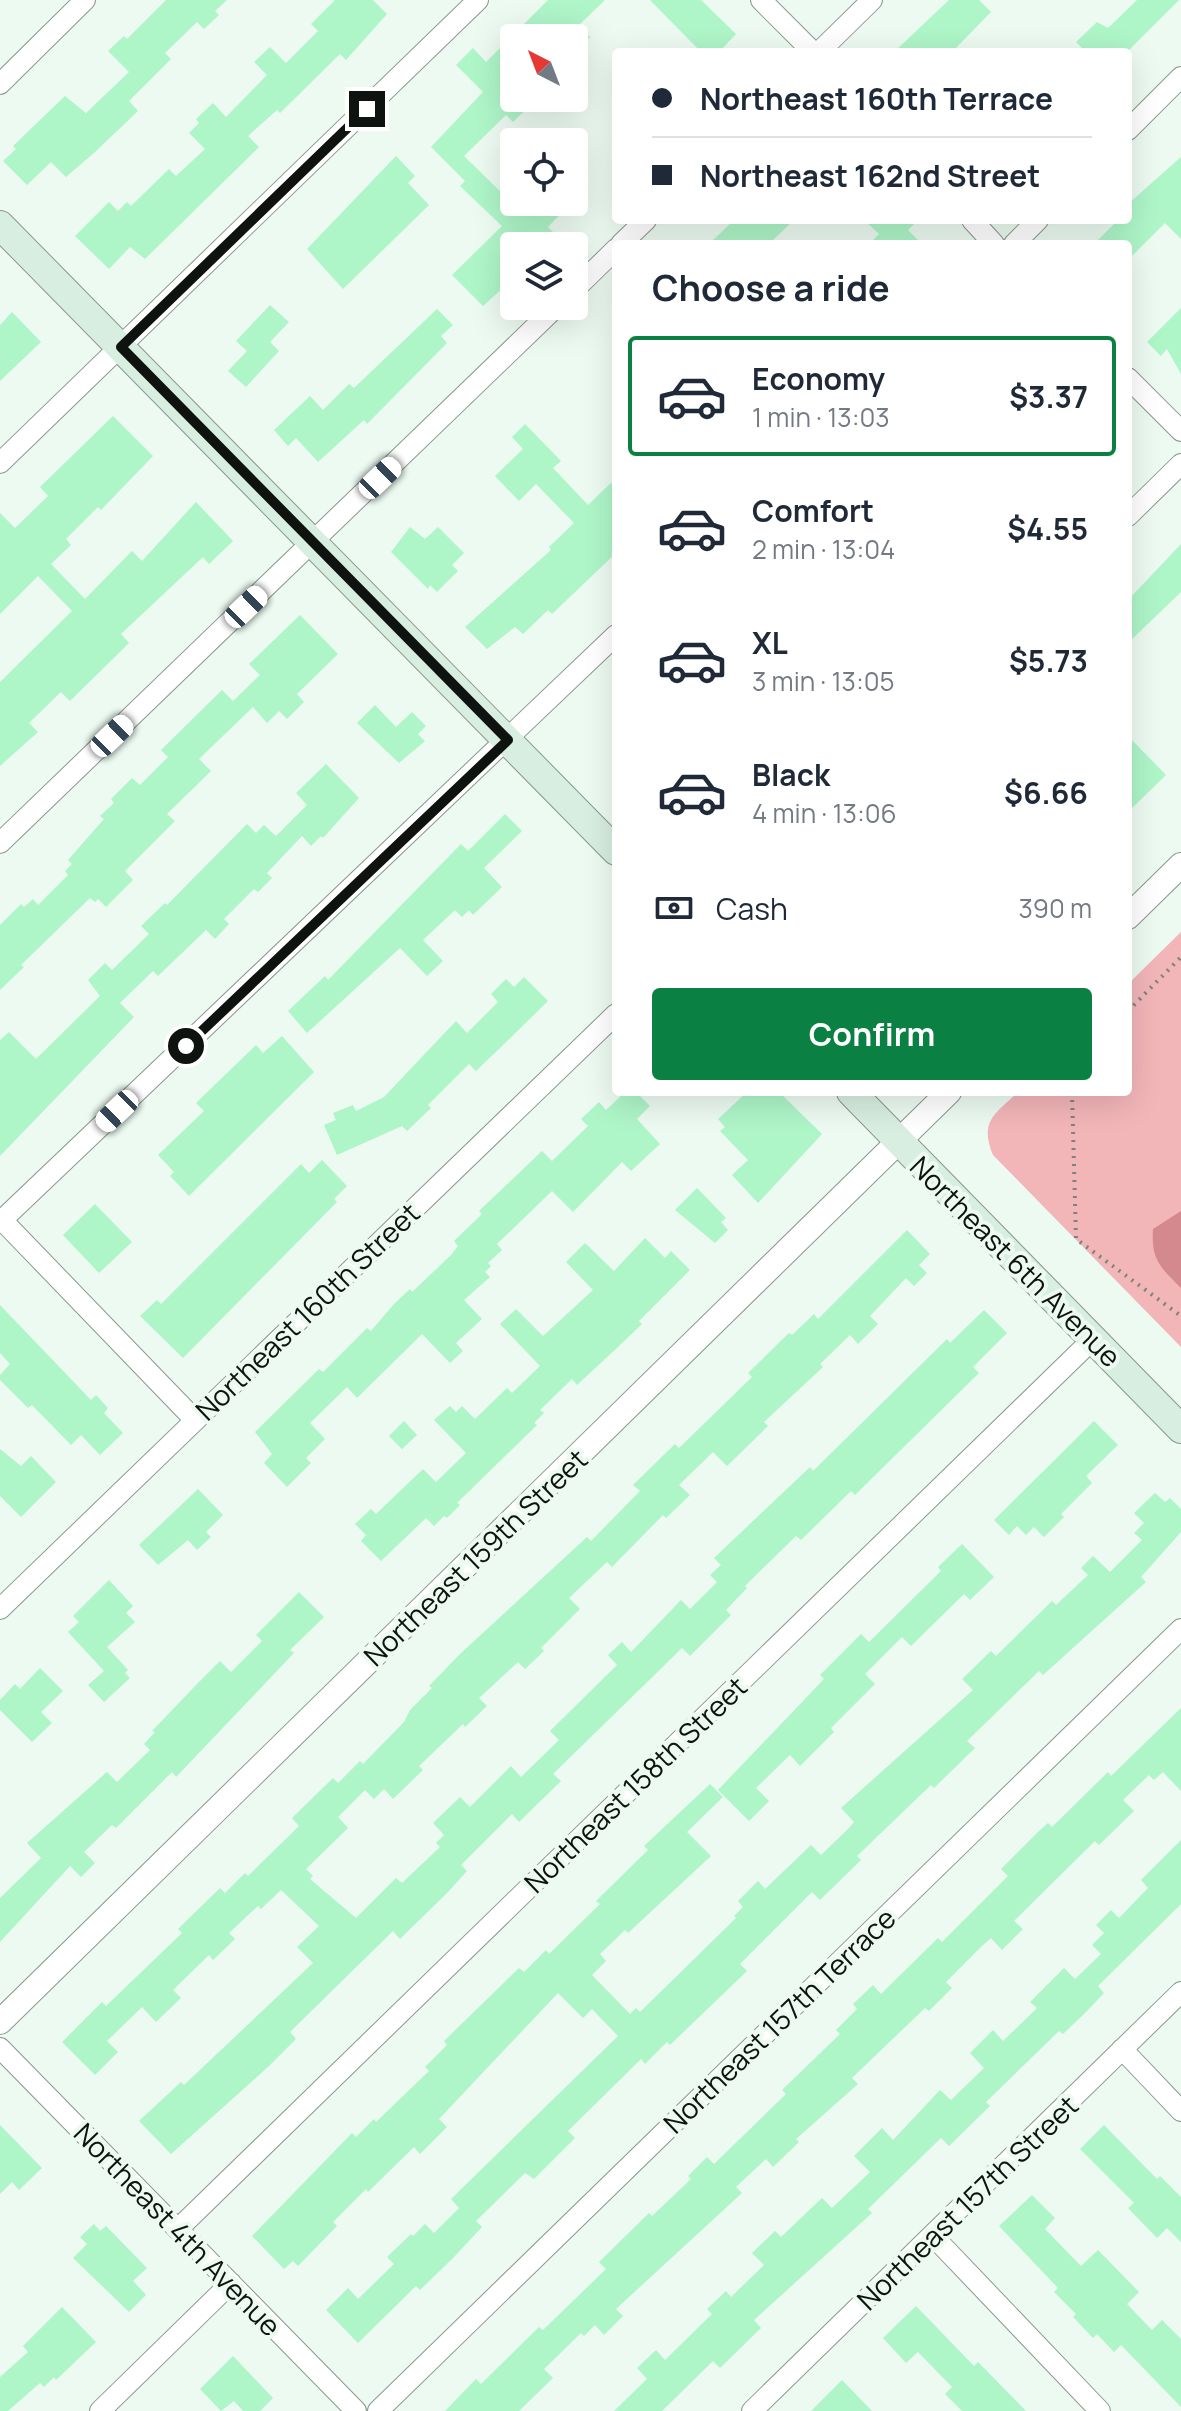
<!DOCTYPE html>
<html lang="en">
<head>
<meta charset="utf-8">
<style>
  body { margin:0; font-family:Manrope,sans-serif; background:#f6f6f7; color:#1f2937; height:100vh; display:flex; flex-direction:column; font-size:30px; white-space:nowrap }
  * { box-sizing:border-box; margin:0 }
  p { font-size:26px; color:#747a83 }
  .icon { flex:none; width:44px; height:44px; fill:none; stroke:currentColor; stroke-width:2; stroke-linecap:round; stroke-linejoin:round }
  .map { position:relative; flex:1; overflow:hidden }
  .panel { position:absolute; left:612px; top:240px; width:520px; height:856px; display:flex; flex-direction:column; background:#fff; border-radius:8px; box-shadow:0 8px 32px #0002 }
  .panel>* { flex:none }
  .hud { position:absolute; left:612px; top:48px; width:520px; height:176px; border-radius:8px; box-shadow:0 8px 32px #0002; display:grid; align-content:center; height:176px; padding:0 40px; background:#fff }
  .needle { width:52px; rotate:318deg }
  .fabs { position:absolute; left:500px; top:24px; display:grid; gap:16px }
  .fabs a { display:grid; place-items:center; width:88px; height:88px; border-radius:8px; background:#fff; box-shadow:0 8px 32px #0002; font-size:40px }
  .end { position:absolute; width:36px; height:36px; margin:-18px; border:10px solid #0e1310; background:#fff; box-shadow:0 0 0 4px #fff }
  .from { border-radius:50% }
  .car { position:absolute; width:24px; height:48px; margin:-24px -12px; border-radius:10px; box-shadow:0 0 6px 2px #0007; background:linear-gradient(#fff 24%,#345 0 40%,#fff 0 76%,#345 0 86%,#fff 0) }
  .hud b { display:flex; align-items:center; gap:28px; height:76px; font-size:30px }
  .hud b+b { border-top:2px solid #e0e1e3 }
  .hud i { width:20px; height:20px; background:#1f2937 }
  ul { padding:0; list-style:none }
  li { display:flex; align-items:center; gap:24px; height:120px; margin:0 16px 12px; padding:0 24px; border:4px solid transparent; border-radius:8px }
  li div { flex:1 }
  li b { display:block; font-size:30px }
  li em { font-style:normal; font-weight:700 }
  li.on { border-color:#0b8043 }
  li>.icon { width:72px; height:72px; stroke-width:1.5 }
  h2 { padding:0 40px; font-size:36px; line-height:96px }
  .pay { display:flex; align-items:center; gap:20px; height:88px; padding:0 40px; font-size:30px }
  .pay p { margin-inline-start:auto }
  .primary-button { display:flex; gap:16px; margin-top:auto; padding:16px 40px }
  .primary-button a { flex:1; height:92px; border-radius:8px; background:#0b8043; color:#fff; font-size:32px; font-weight:700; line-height:92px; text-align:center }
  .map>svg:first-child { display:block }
</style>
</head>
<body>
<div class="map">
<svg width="1181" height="2411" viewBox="0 0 1181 2411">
  <rect width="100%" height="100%" fill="#ecfaf1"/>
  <path fill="#f2b5b8" d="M1181 932V1347L993 1155C979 1121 995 1114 1018 1092H1128V984Z"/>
  <path fill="#d4898e" d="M1181 1211V1288C1160 1267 1151 1260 1153 1229Z"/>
  <path fill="#aef5c8" d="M166 0H227L215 11 219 15 204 29 197 22 165 53 171 59 129 101 138 111 95 152 66 177 51 162 27 185 3 161 16 149 13 146 65 96 86 113 129 72 108 51 124 36 127 39Z
    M335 0H373L387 14 346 60 340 54 280 113 277 110 248 136 259 147 145 259 130 247 109 269 75 236 109 202 118 211 127 202 131 206 169 169 176 176 205 149 189 133 199 123 196 119 213 103 226 117 267 75 254 62 270 47 286 63 318 31 311 24Z
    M548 0H605L579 25 591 38H514V98H538L513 122 506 115 464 156 511 202H572L548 227 557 236 547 246H514V278L483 306 452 275 502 226 460 186 465 181 431 147 483 92 456 65 473 48 486 62Z
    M650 0H701L736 34 719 52H701Z
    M949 0H979L991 12 952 52H894Z
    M1137 0H1179L1127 52H1086L1076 42 1097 22 1108 28Z
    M396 156 415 176 408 183 429 205 343 289 307 249Z
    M1181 157V239L1165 223 1128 260V244H1094L1118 220H1128V204Z
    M734 220H794L769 244H709Z
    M864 220H918L908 230 922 244H869L879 234Z
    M270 305 289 322 270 342 279 351 246 387 228 371 247 351 236 341Z
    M1181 308V374L1167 349 1161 356 1147 342Z
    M437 309 453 325 441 336 447 343 367 424 364 420 318 462 296 438 288 446 274 430 310 396 323 410 349 384 354 388Z
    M12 312 41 342 0 381V325Z
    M113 416 153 456 101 510 98 507 66 539 71 545 51 564 85 599 132 551 142 561 196 502 233 541 209 564 203 557 121 634 129 643 70 701 61 692 29 723 38 732 0 766V682L72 611 38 576 0 614V513L15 528 48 496 40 487Z
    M525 424 561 461 553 468 588 505 616 478V553L552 614 548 610 523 634 515 627 487 649 465 627 551 550 549 547 574 523 536 484 519 501 495 476 523 449 512 437Z
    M410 527 425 539 438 527 464 553 452 565 458 571 437 592 430 585 428 589 391 552Z
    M1181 544V592L1128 643V600Z
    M300 615 338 654 297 694 304 702 287 719 279 711 267 723 253 707 199 759 211 771 167 814 175 821 125 871 133 880 106 907 98 899 95 902 90 898 21 965 24 967 0 990V925L21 904 24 907 33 899 38 905 68 875 65 871 72 864 68 860 104 819 100 816 114 803 111 799 132 778 140 785 168 757 161 750 222 690 233 701 260 675 249 664Z
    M375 705 396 727 412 712 426 726 418 734 425 741 399 763 357 723Z
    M1128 736 1166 775 1128 812Z
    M326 764 359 798 323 838 321 836 311 846 302 836 267 873 272 878 258 892 254 889 224 919 229 924 215 939 206 930 158 976 153 971 120 1003 134 1017 0 1156V1040L9 1032 36 1059 100 996 88 980 105 963 112 970 149 934 141 926 165 903 167 905 247 824 256 833 264 825 276 836 307 805 296 793Z
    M505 814 522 831 484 868 502 887 473 915 469 910 462 917 455 910 423 940 443 961 427 976 400 948 307 1033 288 1011 325 976 328 980 461 844 468 851Z
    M524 977 548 1001 500 1048 476 1071 469 1064 428 1105 431 1108 407 1131 402 1126 337 1155 324 1125 336 1120 333 1113 353 1105 356 1111 384 1097 456 1021 467 1033 498 1002 491 994 506 979 514 987Z
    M282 1036 314 1072 189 1196 170 1176 174 1172 158 1155 204 1111 196 1103 256 1045 263 1053Z
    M625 1092H636L650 1106 637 1119 660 1144 631 1171 622 1162 573 1212 552 1191 497 1244 502 1250 488 1263 491 1266 485 1272 490 1277 464 1300 482 1319 456 1343 463 1351 450 1363 422 1334 357 1398 347 1387 310 1423 325 1439 306 1458 311 1463 287 1487 264 1463 272 1454 255 1432 319 1369 323 1372 367 1328 371 1331 394 1304 410 1289 412 1292 450 1256 458 1246 454 1241 482 1214 479 1211 542 1151 552 1161 588 1126 581 1119 599 1102 606 1110Z
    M747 1092H779L822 1134 758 1203 732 1175 748 1160 720 1131 725 1127 718 1119Z
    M322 1160 347 1186 334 1199 337 1202 183 1358 140 1316 157 1300 161 1304 301 1164 309 1173Z
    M697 1188 726 1218 721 1222 728 1230 715 1243 675 1210Z
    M95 1204 132 1242 99 1273 63 1235Z
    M907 1230 930 1254 919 1265 927 1273 914 1286 906 1278 870 1316 878 1324 858 1344 850 1335 820 1364 823 1367 764 1422 768 1426 727 1466 713 1452 679 1485 690 1495 666 1518 663 1515 612 1567 607 1562 569 1598 580 1609 541 1648 544 1651 525 1669 518 1662 479 1698 487 1706 465 1727 463 1724 419 1766 423 1770 393 1799 384 1789 374 1799 365 1790 338 1817 348 1828 306 1869 313 1876 310 1879 356 1918 396 1878 402 1883 440 1847 436 1843 444 1835 433 1823 460 1797 470 1807 511 1766 521 1777 559 1740 550 1731 617 1665 608 1655 622 1642 631 1652 681 1600 690 1609 717 1582 710 1575 721 1565 714 1558 810 1467 813 1471 947 1339 950 1343 984 1310 1007 1333 973 1367 979 1373 855 1495 851 1491 801 1540 796 1536 745 1586 747 1588 726 1610 731 1615 690 1656 682 1648 553 1774 561 1781 519 1822 512 1814 461 1865 467 1871 447 1893 400 1939 393 1931 290 2032 296 2039 269 2066 171 2154 139 2121 181 2082 184 2085 313 1963 297 1947 319 1926 281 1890 261 1909 258 1906 229 1933 235 1939 213 1960 209 1955 173 1990 181 1998 156 2022 142 2007 107 2041 118 2052 95 2075 62 2042 102 2002 106 2006 182 1933 178 1929 220 1888 225 1893 245 1873 248 1876 299 1826 292 1818 333 1778 338 1783 360 1761 363 1764 404 1722 410 1710 432 1688 429 1686 460 1654 587 1537 591 1541 640 1491 633 1485 675 1444 679 1448 752 1377 748 1373 789 1333 792 1335 814 1314 818 1319Z
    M645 1238 665 1258 671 1251 690 1270 639 1321 642 1324 619 1346 577 1385 572 1379 540 1410 544 1413 534 1423 537 1425 457 1503 460 1505 447 1518 444 1516 434 1526 426 1518 381 1561 361 1541 366 1535 355 1524 371 1509 376 1514 423 1469 436 1482 466 1453 434 1420 450 1406 456 1412 462 1406 475 1419 507 1388 512 1393 540 1366 500 1324 516 1309 543 1336 593 1290 566 1262 585 1243 614 1271Z
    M0 1305 91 1400 96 1395 108 1408 104 1413 123 1433 100 1455 81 1435 71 1445 32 1405 28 1408 0 1380V1375L10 1364 0 1353Z
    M404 1421 417 1435 402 1449 389 1436Z
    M1094 1421 1118 1445 1086 1476 1092 1483 1061 1514 1064 1517 1044 1537 1034 1527 1026 1535 1017 1526 1009 1535 994 1520Z
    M0 1449 21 1466 31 1456 56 1482 21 1517 0 1496Z
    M198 1489 223 1515 206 1532 211 1537 197 1550 188 1540 158 1565 139 1545Z
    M1155 1493 1165 1502 1170 1498 1181 1509V1532L1141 1577 1146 1582 1043 1675 1039 1671 967 1741 975 1748 934 1788 931 1785 857 1856 861 1860 820 1900 812 1892 740 1964 747 1971 670 2045 667 2042 645 2064 641 2059 568 2131 575 2138 534 2179 525 2173 476 2221 482 2227 454 2257 420 2290 416 2286 358 2343 326 2310 348 2288 358 2299 394 2264 387 2257 411 2234 413 2236 425 2224 434 2233 459 2208 451 2199 618 2036 592 2009 583 2018 558 1993 439 2119 447 2127 420 2154 414 2147 368 2192 366 2189 333 2222 337 2226 298 2266 293 2261 284 2269 252 2236 352 2133 356 2137 374 2119 376 2122 429 2071 425 2067 447 2045 444 2041 519 1968 524 1972 546 1950 549 1954 600 1904 596 1901 648 1850 644 1846 710 1784 723 1797 687 1832 711 1856 628 1933 625 1930 600 1954 606 1961 592 1975 630 2014 636 2008 640 2012 736 1918 734 1916 743 1907 738 1901 758 1881 765 1889 811 1845 821 1855 849 1828 854 1822 841 1808 973 1690 962 1679 991 1651 996 1656 1052 1601 1056 1605 1088 1575 1081 1568 1093 1556 1110 1572 1142 1540 1134 1533 1144 1523 1134 1513Z
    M962 1544 994 1577 970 1600 964 1594 911 1646 902 1637 865 1674 875 1684 831 1728 834 1732 800 1766 790 1755 756 1788 769 1801 749 1821 718 1790 824 1679 820 1675 861 1634 869 1642 941 1571 938 1567Z
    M109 1580 133 1606 126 1613 135 1622 107 1647 128 1670 125 1673 130 1678 104 1702 88 1685 104 1671 68 1632 79 1622 73 1616Z
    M299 1592 324 1617 290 1650 294 1653 176 1777 172 1772 116 1828 112 1825 84 1852 95 1863 81 1877 70 1866 0 1942V1898L41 1858 27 1843 107 1772 117 1782 150 1750 144 1744 155 1732 152 1731 197 1684 220 1661 231 1672 262 1641 256 1635Z
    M40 1668 63 1691 41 1712 52 1723 32 1742 0 1710V1700L15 1684 20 1689Z
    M1181 1708V1791L1163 1772 1154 1780 1149 1775 1123 1800 1134 1811 1099 1845 1095 1841 1014 1921 1023 1929 1002 1950 991 1938 983 1945 946 1982 952 1988 929 2011 925 2008 852 2078 858 2084 796 2139 799 2142 773 2167 766 2159 736 2187 742 2193 616 2309 623 2316 604 2335 595 2325 584 2336 581 2333 544 2369 553 2378 519 2411H445L476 2379 481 2384 539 2327 543 2330 606 2269 599 2262 649 2213 652 2216 691 2179 688 2176 707 2157 714 2164 786 2094 782 2090 840 2034 836 2030 857 2009 853 2004 873 1985 881 1994 938 1938 942 1942 1008 1876 1001 1869 1039 1831 1048 1823 1052 1827 1108 1772 1111 1776Z
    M1181 1840V1904L1098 1986 1104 1993 1086 2012 1063 2034 1059 2031 986 2102 990 2106 949 2146 941 2138 868 2209 872 2213 754 2320 761 2328 720 2368 713 2361 662 2411H614L647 2379 637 2368 656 2350 665 2360 712 2314 707 2309 726 2291 731 2297 764 2265 752 2253 775 2231 781 2237 822 2198 832 2208 870 2172 854 2156 882 2128 893 2140 940 2090 951 2100 984 2068 970 2053 993 2030 1003 2041 1037 2008 1030 2002 1064 1968 1075 1979 1101 1954 1092 1945 1104 1933 1096 1925 1111 1910 1119 1918 1148 1888 1141 1880Z
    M0 2125 42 2168 19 2190 12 2182 0 2194Z
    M1104 2125 1157 2179 1160 2176 1181 2197V2242L1167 2228 1157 2238 1128 2208 1134 2203 1080 2149Z
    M1032 2195 1055 2218 1045 2229 1081 2266 1098 2250 1139 2292 1127 2304 1152 2330 1162 2320 1181 2339V2407L1121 2345 1114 2352 1097 2334 1093 2338 1073 2317 1076 2314 1054 2292 1058 2288 999 2226Z
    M94 2224 100 2231 106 2226 147 2268 133 2281 146 2295 129 2312 73 2258 87 2244 80 2237Z
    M916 2306 974 2366 978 2362 1026 2411H962L945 2394 952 2387 918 2352 906 2363 883 2338Z
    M62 2307 96 2342 56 2380 54 2377 44 2387 40 2383 8 2411H0V2377L28 2352 23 2346Z
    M233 2356 273 2398 260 2411H243L234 2401 221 2411 200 2389Z
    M842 2380 872 2411H811Z"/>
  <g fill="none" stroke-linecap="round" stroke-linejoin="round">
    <defs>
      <path id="minor" d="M761 0 813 52
        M819 52 872 0
        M0 84 85 0
        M1128 130 1181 77
        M972 220 994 244
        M621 244 646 220
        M1014 244 1038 220
        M574 290 616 249
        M1128 378 1181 431
        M0 463 478 0
        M1128 516 1181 464
        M0 843 557 306
        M0 1218 195 1420
        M0 1222 616 635
        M0 1609 616 1014
        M0 2048 356 2411
        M1122 2049 1181 2111
        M178 2229 1093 1339
        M933 2236 1100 2411
        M100 2411 231 2283
        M378 2411 1181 1629
        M752 2411 1181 1992"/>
      <path id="tertiary" d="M1128 917 1181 865
        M0 2022 949 1092"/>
      <path id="secondary" d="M0 225 616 851
        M851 1092 1181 1429"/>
    </defs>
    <use href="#minor" stroke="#8b988f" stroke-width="22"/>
    <use href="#tertiary" stroke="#8b988f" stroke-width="26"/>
    <use href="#secondary" stroke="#8b988f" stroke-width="30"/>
    <path stroke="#7a837d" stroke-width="4" stroke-dasharray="2 6" stroke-linecap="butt" d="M1128 1011 1181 957
      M1072 1092 1076 1239 1181 1316"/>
    <use href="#minor" stroke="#fff" stroke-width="20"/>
    <use href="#tertiary" stroke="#fff" stroke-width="24"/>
    <use href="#secondary" stroke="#d7eee0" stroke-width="28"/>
  </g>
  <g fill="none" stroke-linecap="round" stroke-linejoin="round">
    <path stroke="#0e1310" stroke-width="10" d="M186 1046 508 740 121 347 367 109"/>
  </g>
  <g text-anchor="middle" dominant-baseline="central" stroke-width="8" stroke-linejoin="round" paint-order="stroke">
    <g font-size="28" fill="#0e1310" stroke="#ecfaf1">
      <text transform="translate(1016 1261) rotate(45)">Northeast 6th Avenue</text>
      <text transform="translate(307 1311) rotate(-44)">Northeast 160th Street</text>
      <text transform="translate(475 1557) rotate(-44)">Northeast 159th Street</text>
      <text transform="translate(635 1784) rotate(-44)">Northeast 158th Street</text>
      <text transform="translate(779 2020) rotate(-44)">Northeast 157th Terrace</text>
      <text transform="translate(967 2202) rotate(-44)">Northeast 157th Street</text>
      <text transform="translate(178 2229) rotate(46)">Northeast 4th Avenue</text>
    </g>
  </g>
</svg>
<div class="fabs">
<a><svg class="needle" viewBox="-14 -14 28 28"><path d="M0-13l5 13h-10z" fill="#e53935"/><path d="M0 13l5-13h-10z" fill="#747a83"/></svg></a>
<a><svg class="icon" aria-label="locate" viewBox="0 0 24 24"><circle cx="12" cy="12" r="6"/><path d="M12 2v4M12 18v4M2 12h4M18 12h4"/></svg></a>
<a><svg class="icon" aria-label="layers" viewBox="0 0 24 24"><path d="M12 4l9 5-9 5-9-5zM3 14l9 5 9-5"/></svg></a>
</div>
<i class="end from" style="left:186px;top:1046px"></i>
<i class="end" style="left:367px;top:109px"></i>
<i class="car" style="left:380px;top:478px;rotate:46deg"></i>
<i class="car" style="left:246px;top:607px;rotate:46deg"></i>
<i class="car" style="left:112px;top:736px;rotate:46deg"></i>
<i class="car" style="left:117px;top:1111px;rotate:226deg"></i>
<div class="hud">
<b><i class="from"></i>Northeast 160th Terrace</b>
<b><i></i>Northeast 162nd Street</b>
</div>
<section class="panel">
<h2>Choose a ride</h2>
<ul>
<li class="on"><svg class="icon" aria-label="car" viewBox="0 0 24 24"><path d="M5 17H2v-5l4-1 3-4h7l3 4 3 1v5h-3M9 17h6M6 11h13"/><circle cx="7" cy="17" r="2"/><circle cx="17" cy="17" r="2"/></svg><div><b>Economy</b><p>1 min · 13:03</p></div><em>$3.37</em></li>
<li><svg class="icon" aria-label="car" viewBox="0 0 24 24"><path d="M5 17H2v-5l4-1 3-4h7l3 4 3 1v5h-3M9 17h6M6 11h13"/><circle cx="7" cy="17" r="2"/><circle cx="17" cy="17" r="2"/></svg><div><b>Comfort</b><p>2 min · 13:04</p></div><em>$4.55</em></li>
<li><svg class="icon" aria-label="car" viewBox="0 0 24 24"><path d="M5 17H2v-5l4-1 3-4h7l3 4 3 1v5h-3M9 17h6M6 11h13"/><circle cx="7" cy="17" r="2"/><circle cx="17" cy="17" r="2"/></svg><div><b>XL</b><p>3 min · 13:05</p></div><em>$5.73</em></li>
<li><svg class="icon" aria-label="car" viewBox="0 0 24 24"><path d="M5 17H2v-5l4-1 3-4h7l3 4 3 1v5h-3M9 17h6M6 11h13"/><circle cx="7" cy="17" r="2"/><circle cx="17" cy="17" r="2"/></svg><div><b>Black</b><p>4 min · 13:06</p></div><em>$6.66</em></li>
</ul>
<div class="pay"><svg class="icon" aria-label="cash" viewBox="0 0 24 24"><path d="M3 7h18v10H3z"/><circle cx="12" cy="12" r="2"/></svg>Cash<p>390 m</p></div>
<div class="primary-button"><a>Confirm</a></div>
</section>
</div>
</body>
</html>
